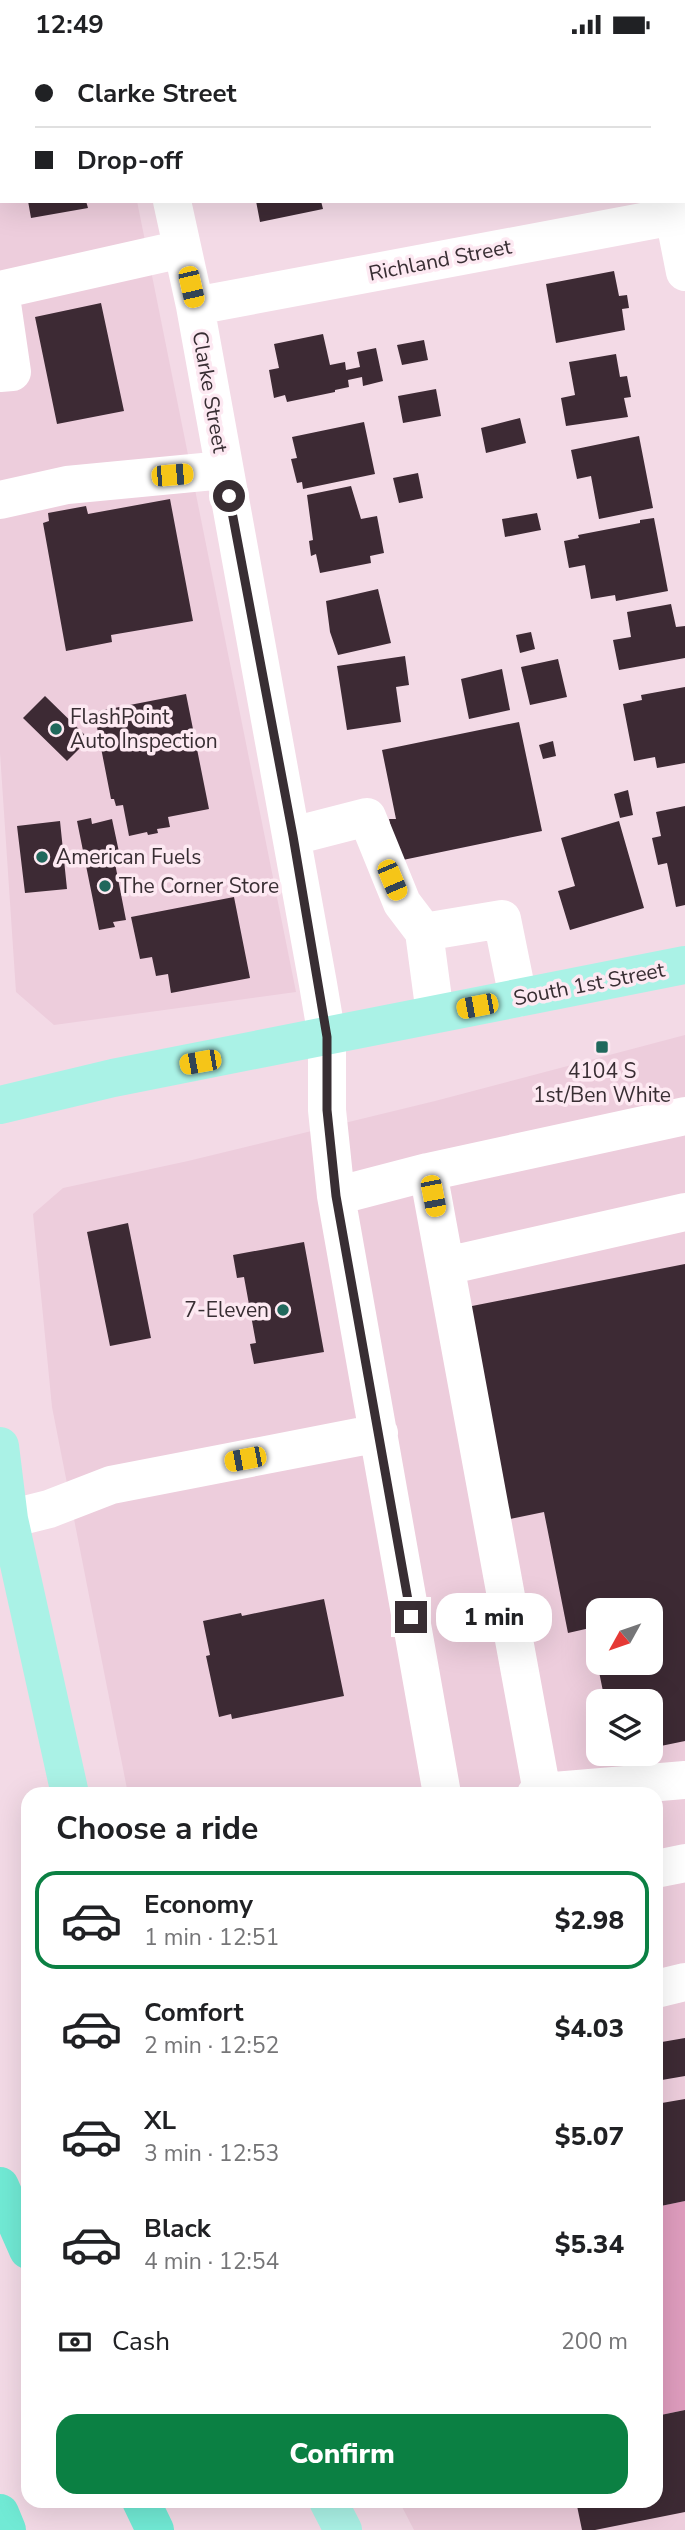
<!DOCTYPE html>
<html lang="en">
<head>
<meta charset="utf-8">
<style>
  body { margin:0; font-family:"Nunito Sans",sans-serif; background:#f2f2f2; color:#202124; height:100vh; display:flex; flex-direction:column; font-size:26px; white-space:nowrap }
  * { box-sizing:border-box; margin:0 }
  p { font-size:23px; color:#757577 }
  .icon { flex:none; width:38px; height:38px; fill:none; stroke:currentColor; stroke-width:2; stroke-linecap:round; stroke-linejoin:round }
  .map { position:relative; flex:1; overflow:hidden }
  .panel { position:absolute; left:21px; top:1738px; width:642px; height:721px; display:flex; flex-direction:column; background:#fff; border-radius:21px; box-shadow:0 7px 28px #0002 }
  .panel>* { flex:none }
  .guide { position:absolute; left:0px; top:0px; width:686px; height:154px; box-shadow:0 7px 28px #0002; display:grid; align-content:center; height:154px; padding:0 35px; background:#fff }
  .needle { width:46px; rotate:230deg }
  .fabs { position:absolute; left:586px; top:1549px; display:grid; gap:14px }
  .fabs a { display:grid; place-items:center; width:77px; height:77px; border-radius:14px; background:#fff; box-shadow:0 7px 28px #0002; font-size:35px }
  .end { position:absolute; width:32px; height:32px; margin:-16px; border:9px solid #382e33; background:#fff; box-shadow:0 0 0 4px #fff }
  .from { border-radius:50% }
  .bubble { position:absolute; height:49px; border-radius:21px; background:#fff; box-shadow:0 7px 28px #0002; font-size:23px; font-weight:800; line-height:49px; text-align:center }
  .car { position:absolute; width:21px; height:42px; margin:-21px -10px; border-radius:9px; box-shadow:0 0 5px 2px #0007; background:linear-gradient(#f5c518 24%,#345 0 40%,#f5c518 0 76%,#345 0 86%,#f5c518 0) }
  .guide b { display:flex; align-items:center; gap:24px; height:66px; font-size:26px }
  .guide b+b { border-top:2px solid #e0e0e0 }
  .guide i { width:18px; height:18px; background:#202124 }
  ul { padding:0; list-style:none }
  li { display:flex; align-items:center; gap:21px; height:98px; margin:0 14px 10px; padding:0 21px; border:4px solid transparent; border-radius:21px }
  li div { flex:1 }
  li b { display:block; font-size:26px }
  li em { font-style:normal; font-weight:800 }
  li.current { border-color:#0b8043 }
  li>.icon { width:63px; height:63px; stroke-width:1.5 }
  h2 { padding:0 35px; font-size:32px; line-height:84px }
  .pay { display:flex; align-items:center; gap:18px; height:77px; padding:0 35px; font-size:26px }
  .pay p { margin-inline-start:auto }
  .cta { display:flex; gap:14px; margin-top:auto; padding:14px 35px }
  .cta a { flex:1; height:80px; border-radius:21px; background:#0b8043; color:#fff; font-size:28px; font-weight:800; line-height:80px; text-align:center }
  .status { display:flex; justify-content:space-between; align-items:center; height:49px; padding:0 35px; background:#fff; direction:ltr }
  .status svg { height:19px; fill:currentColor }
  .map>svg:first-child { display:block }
</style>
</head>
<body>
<div class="status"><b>12:49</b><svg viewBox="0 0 49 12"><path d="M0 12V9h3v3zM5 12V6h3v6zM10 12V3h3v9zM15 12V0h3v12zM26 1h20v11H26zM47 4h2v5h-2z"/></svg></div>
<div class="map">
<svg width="685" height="2481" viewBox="0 0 685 2481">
  <rect width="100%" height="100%" fill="#f3dae6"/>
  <path fill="#edcddc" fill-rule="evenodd" d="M0 0H106V2H2V152H137L296 943 54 976 16 943 0 704Z
    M685 986V2481H414L399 2452H656V1745H128L52 1358 33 1165 63 1139 188 1112 435 1052ZM598 1561H651V1614H598ZM598 1652H651V1704H598Z"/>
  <path fill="#de9cbd" d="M685 2152V2361L656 2367V2158Z"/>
  <path fill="#3d2a34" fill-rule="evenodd" d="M28 152H86L88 159 31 169Z
    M256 152H321L323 160 260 173Z
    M614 222 619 247 627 246 629 259 622 260 625 281 556 294 546 235Z
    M101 254 124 362 57 375 35 268Z
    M323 285 330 316 345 313 346 321 360 318 357 303 376 299 383 332 363 337 362 328 348 331 349 338 335 341V343L287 353 285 346 274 349 269 321 279 319 274 295Z
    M424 291 428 311 402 316 397 296Z
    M616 305 620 328 627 327 631 348 624 349 628 368 566 377 561 349 575 346 569 313Z
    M436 340 441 367 403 374 398 347Z
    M520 369 526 394 486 404 481 379Z
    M364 373 375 425 303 440 302 433 297 434 291 410 297 409 292 388Z
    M639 387 653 459 599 470 591 427 577 430 571 401Z
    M418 424 423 449 399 454 393 429Z
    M351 437 361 470 377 467 384 504 370 507 371 514 320 524 316 505 311 507 309 492 313 491 307 446Z
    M170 450 193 572 111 586 112 593 66 602 43 474 49 472 48 464 86 457 88 465Z
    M537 464 541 481 505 488 502 470Z
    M654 469 668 542 616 552 615 546 591 550 585 516 569 519 564 492 579 489 578 486 640 474V471Z
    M378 540 391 594 338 606 330 583 326 552Z
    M671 555 676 578 685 577V609L619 621 613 591 631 588 627 563Z
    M531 583 535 600 520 604 516 586Z
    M405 607 409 636 396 638 401 673 347 681 337 617Z
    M558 610 567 648 530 656 521 618Z
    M502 620 510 661 469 670 461 630Z
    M685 638V714L657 719 655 708 634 712 623 655 642 651 641 646Z
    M186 645 209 760 168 768 170 778 157 780 158 784 148 786 147 783 129 787 123 756 116 757 114 750H111L94 663Z
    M45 647 89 690 67 712 23 669Z
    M519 673 542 782 398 812 389 770H396L382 701Z
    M553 692 556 707 543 710 539 696Z
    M628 741 633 766 620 769 614 745Z
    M685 757V856L676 858 667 814 658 816 652 789 661 787 656 763Z
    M91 769 92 775 112 770 119 803 113 804 126 871 113 873 115 878 99 881 77 772Z
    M60 772 67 840 25 844 17 777Z
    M619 772 644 859 570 881 558 842 575 837 561 789Z
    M234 848 250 929 171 944 168 925 156 927 152 908 140 910 131 868Z
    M128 1174 151 1289 110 1297 87 1183Z
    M304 1193 324 1303 254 1315 250 1295 256 1294 244 1228 237 1229 233 1206Z
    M685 1215V1692L651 1699V1652H605L590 1579 568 1584 544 1463 510 1470 467 1258ZM598 1561H651V1614H598Z
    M324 1550 344 1647 232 1670 231 1665 219 1668 206 1607 210 1606 203 1572 241 1564 242 1567Z
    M685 1989V2027L656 2032V1994Z
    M685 2050V2152L656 2158V2055Z
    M685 2361V2463L595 2481H582L576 2452H656V2367Z"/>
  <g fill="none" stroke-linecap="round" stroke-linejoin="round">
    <path stroke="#fff" stroke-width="38" d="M140 0 141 2
      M643 0V2
      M172 152 195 257 318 935 327 988V1061L336 1147 442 1745
      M671 152 685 223
      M195 257 685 165
      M0 324 12 323 0 241 182 200
      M0 451 67 436 224 421
      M293 787 367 768 402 854 424 883
      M435 965 424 883 502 870 518 949
      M336 1147 428 1123
      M446 1217 685 1163
      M9 1470 49 1460 111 1436 379 1384
      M542 1743 685 1731
      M536 1745 542 1743 428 1123 685 1067
      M656 1820 685 1814
      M656 1940 685 1933"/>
    <path stroke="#aaf2e6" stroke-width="38" d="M0 1056 113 1029 685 916
      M0 1397 9 1470 70 1745
      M328 2452 343 2481"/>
    <path stroke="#71ead5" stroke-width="38" d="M0 2137 28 2201
      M141 2452 155 2481
      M0 2464 7 2481"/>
  </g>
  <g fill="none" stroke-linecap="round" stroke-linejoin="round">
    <path stroke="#382e33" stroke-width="9" d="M229 447 293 787 327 988V1061L336 1147 411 1568"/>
  </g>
  <g fill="#20685c" stroke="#fde9f2" stroke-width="2.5">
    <circle cx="56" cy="680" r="7"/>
    <circle cx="42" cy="808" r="7"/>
    <circle cx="105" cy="837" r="7"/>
    <rect x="595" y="991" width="14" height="14" rx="3.5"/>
    <circle cx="283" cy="1261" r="7"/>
  </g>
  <g text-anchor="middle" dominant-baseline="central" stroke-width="7" stroke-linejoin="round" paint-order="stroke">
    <g font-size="21" fill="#382e33" stroke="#fde9f2">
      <text transform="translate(440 211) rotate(-11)">Richland Street</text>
      <text transform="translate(210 343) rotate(80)">Clarke Street</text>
      <text transform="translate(589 935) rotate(-11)">South 1st Street</text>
    </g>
    <g font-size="21" fill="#382e33" stroke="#fde9f2" text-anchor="start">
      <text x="70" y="668">FlashPoint<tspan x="70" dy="24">Auto Inspection</tspan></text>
      <text x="56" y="808">American Fuels</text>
      <text x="119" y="837">The Corner Store</text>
      <text x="602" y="1022" text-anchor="middle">4104 S<tspan x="602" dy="24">1st/Ben White</tspan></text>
      <text x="269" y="1261" text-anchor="end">7-Eleven</text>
    </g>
  </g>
</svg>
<div class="fabs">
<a><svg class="needle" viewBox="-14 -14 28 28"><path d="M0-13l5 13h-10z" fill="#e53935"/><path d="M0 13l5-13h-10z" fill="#757577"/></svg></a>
<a><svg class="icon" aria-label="layers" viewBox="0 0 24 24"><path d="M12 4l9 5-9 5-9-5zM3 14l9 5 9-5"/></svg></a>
</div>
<i class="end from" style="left:229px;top:447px"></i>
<i class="end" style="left:411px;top:1568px"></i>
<div class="bubble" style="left:436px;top:1544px;width:116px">1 min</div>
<i class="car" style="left:191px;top:238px;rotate:167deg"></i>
<i class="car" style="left:172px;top:426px;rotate:85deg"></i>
<i class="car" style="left:392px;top:831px;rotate:157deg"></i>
<i class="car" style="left:477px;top:957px;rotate:259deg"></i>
<i class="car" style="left:200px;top:1013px;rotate:260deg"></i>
<i class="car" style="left:433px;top:1147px;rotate:169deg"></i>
<i class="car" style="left:245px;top:1410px;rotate:259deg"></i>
<div class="guide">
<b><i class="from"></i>Clarke Street</b>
<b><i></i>Drop-off</b>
</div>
<section class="panel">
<h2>Choose a ride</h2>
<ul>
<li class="current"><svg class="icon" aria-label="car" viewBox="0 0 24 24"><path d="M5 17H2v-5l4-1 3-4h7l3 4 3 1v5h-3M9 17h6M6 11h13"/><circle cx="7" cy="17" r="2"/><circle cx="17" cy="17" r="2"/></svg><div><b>Economy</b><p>1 min · 12:51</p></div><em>$2.98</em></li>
<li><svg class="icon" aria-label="car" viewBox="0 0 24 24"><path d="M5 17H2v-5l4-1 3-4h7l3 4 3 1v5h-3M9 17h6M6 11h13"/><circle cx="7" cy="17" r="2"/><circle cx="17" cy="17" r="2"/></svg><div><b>Comfort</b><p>2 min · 12:52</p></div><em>$4.03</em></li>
<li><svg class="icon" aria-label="car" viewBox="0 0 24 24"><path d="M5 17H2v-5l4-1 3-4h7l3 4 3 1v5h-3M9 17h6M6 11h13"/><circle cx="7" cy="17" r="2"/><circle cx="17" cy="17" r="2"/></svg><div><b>XL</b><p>3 min · 12:53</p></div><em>$5.07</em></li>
<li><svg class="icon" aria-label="car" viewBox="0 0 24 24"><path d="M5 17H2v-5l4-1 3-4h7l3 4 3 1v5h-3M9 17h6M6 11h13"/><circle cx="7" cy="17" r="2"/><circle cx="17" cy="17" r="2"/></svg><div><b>Black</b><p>4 min · 12:54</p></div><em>$5.34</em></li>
</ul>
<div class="pay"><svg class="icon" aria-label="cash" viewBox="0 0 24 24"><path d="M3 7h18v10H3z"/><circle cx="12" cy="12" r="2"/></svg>Cash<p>200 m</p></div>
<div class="cta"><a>Confirm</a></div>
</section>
</div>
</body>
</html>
